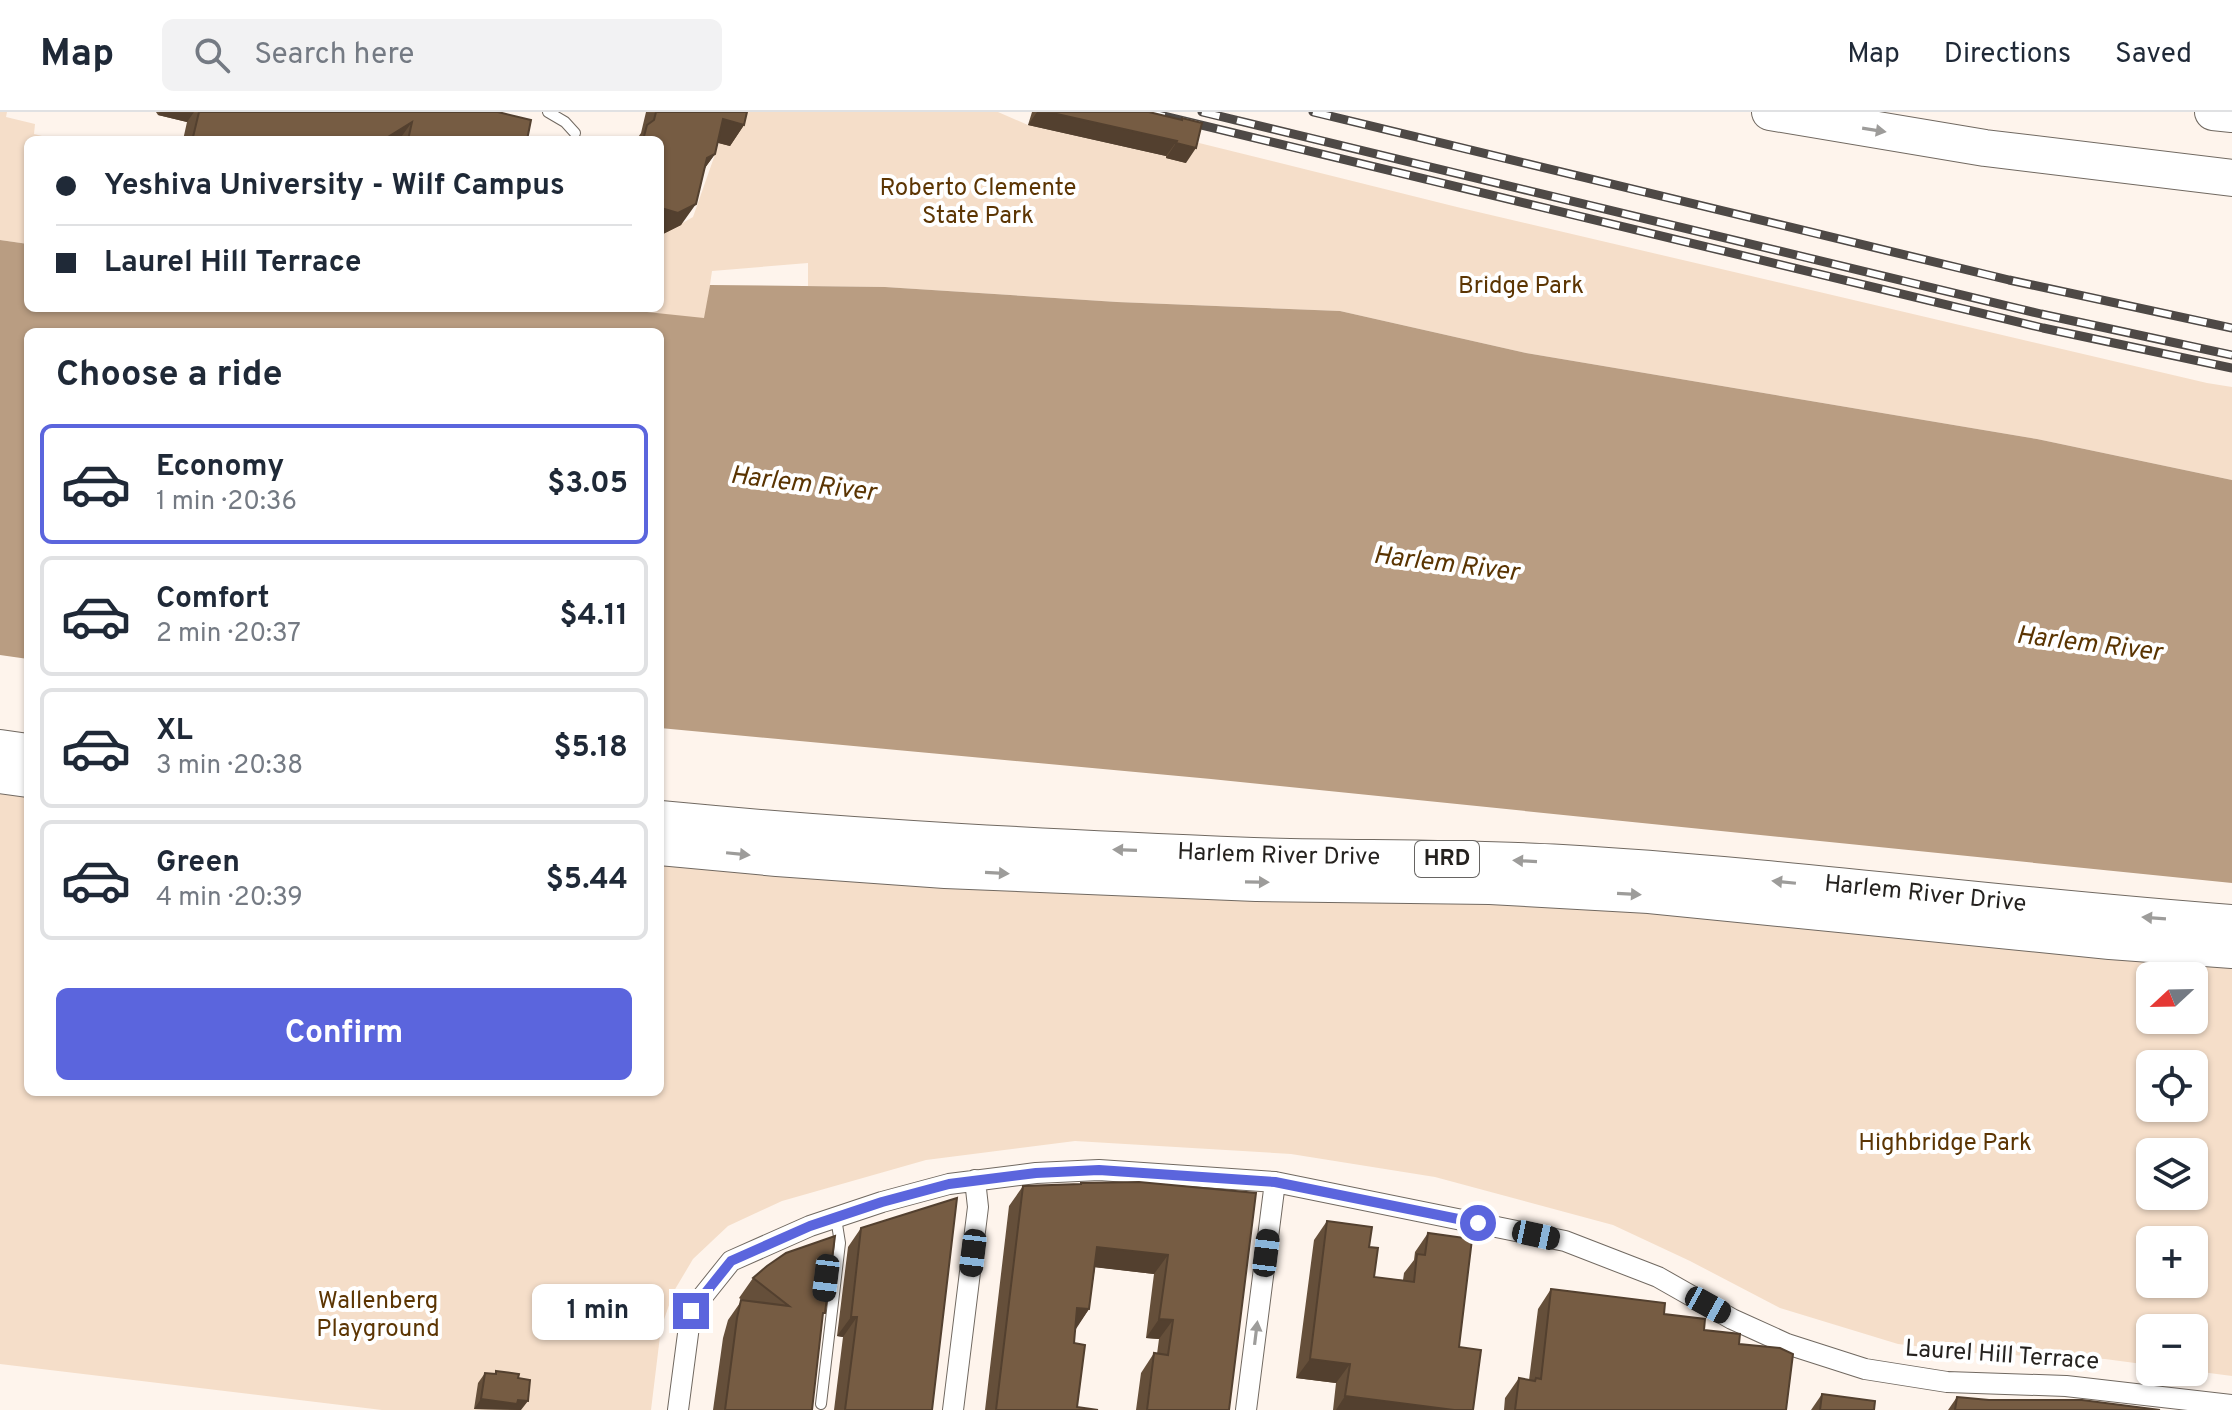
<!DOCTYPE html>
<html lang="en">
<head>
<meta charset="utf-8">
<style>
  body { margin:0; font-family:Overpass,sans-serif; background:#f2f2f3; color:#1f2937; height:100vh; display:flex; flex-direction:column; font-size:30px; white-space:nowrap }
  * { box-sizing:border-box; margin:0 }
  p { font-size:26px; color:#747a83 }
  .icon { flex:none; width:44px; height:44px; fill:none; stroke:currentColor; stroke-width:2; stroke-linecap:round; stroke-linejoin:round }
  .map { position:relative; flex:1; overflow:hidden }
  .sheet { position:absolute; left:24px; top:216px; width:640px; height:768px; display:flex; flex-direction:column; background:#fff; border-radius:12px; box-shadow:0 2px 6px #0004 }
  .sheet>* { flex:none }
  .banner { position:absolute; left:24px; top:24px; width:640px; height:176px; border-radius:12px; box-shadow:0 2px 6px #0004; display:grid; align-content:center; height:176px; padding:0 32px; background:#fff }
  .needle { width:52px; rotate:248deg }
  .buttons { position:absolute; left:2136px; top:850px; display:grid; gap:16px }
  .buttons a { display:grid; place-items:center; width:72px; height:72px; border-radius:12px; background:#fff; box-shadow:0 2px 6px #0004; font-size:40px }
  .end { position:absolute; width:36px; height:36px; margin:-18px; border:10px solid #5b65dd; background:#fff; box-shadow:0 0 0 4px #fff }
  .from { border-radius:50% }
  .bubble { position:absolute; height:56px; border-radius:12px; background:#fff; box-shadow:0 2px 6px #0004; font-size:26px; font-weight:700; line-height:56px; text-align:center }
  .car { position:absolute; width:24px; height:48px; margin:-24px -12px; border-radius:10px; box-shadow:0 0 6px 2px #0007; background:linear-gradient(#222 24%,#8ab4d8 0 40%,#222 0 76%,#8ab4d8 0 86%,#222 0) }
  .banner b { display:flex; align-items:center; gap:28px; height:76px; font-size:30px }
  .banner b+b { border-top:2px solid #e0e1e3 }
  .banner i { width:20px; height:20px; background:#1f2937 }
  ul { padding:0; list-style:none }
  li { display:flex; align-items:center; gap:24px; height:120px; margin:0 16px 12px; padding:0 16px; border:4px solid #e0e1e3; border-radius:12px }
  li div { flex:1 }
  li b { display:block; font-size:30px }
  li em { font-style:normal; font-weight:700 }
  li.on { border-color:#5b65dd }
  li>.icon { width:72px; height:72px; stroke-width:1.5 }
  h2 { padding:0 32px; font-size:36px; line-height:96px }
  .cta { display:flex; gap:16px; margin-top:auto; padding:16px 32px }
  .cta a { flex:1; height:92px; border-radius:12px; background:#5b65dd; color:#fff; font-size:32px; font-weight:700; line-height:92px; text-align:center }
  header { display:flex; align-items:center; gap:48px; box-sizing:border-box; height:112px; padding:0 40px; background:#fff; border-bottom:2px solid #e0e1e3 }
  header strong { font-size:38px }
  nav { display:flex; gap:44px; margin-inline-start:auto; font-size:28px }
  .search { width:560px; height:72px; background:#f2f2f3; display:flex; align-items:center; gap:20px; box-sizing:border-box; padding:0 28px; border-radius:12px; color:#747a83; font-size:30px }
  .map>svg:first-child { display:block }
</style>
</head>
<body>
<header>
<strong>Map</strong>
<div class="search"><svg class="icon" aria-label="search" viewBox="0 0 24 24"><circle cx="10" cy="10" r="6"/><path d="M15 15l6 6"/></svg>Search here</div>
<nav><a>Map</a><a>Directions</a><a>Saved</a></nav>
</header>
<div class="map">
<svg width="2232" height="1298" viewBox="0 0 2232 1298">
  <rect width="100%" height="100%" fill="#fef4ec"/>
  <path fill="#f5dec9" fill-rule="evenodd" d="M0 0H7L6 5 35 12 34 22 58 28H28V132L0 128Z
    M743 0H998L1028 13 1166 44V46L1185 50 1191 29 1461 96 2207 271 2232 275V368L2037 327 1526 241 1340 199 1117 190 885 175 808 174V151L712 159 705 207 609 196H660V121L663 122 693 105 719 31 730 33Z
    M0 677 28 681V980H660V749L1605 794 2232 852V1264L2194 1259V1216H2150V1253L2105 1247 1984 1242 1898 1232 1780 1196 1690 1149 1613 1113 1435 1065 1291 1042 1075 1029 926 1048 782 1089 728 1114 693 1147 674 1179 661 1216 651 1298H382L0 1252ZM2150 864H2194V908H2150ZM2150 952H2194V996H2150ZM2150 1040H2194V1084H2150ZM2150 1128H2194V1172H2150Z"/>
  <path fill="#b99d82" d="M0 128 28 132V196H609L704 206 710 173 885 175 1117 190 1340 199 1526 241 2037 327 2232 368V771L1211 667 660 616V220H28V547L0 543Z"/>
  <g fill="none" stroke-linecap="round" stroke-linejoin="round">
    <defs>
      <path id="service" d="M548 0 565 10 575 21
        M821 1292 840 1131 836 1106"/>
      <path id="minor" d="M678 1298 691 1199 731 1149 810 1114 882 1090 949 1072 1036 1061 1099 1058 1275 1070 1565 1129 1658 1165 1732 1207 1787 1232 1865 1257 1947 1270 2066 1274 2232 1293
        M953 1298 978 1095 975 1068
        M1246 1298 1275 1070"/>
      <g id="motorway">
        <path d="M1770 0 1985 36 2232 66"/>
        <path d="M2213 0 2232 2"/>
        <path d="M0 636 28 640"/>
        <path d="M0 663 28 667"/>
        <path id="s1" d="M660 707C857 726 1055 736 1253 744 1356 747 1459 745 1562 751 1786 764 2008 795 2232 811"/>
        <path d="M660 735 777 746 945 758 1256 771 1490 774 1649 783 2110 829 2232 838"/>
      </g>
    </defs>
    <use href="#service" stroke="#716961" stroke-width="12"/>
    <use href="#minor" stroke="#716961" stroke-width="22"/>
    <use href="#motorway" stroke="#716961" stroke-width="38"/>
    <use href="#service" stroke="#fff" stroke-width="10"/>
    <use href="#minor" stroke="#fff" stroke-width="20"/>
    <use href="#motorway" stroke="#fff" stroke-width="36"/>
    <defs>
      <path id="rail" d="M1147 0 2043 216 2232 256
        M1202 0 2041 202 2232 243
        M1313 0 2009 168 2232 216"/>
    </defs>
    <use href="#rail" stroke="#4e4946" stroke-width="9"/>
    <use href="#rail" stroke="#fff" stroke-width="6" stroke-dasharray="18" stroke-linecap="butt"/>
  </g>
  <path fill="#654f3a" d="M156 0H498L527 28H183L187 10 158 3Z
    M646 0H747L744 13 730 34 718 31 715 42 704 57 681 113 663 122 660 121V28H636L641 21Z
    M1032 0H1149L1181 8 1182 6 1186 51 1166 46V44L1028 13Z
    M1139 1070 1229 1298H1136L1141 1261 1154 1241 1157 1242 1159 1227 1146 1226 1154 1162 1095 1155 1089 1197 1075 1217 1074 1231 1077 1295 1098 1298H985L1009 1094 1023 1074Z
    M1327 1109 1369 1135 1374 1165 1403 1168 1404 1161 1414 1148 1415 1140 1428 1121 1459 1235 1473 1298H1333L1336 1271 1296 1266 1314 1128Z
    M861 1116 932 1298H834L843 1225 837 1224 848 1135Z
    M753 1166 822 1205 812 1298H713L723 1226 728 1208 742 1188 739 1186Z
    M1551 1177 1664 1202 1739 1232 1786 1298H1504L1505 1286 1519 1266 1529 1268 1538 1197Z
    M496 1259 521 1298 474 1297 478 1271 485 1261 494 1262Z
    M1822 1282 1874 1298H1811Z
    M1957 1285 1989 1288 2160 1298H1948Z"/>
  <path fill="#53402f" d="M160 0H194L187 10 158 3Z
    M1037 0H1048L1177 29 1166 44 1028 13Z
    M723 7 744 13 730 34 708 28Z
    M412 10 399 28H383Z
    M1176 31 1196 36 1186 51 1166 46Z
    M715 42 700 63 707 46Z
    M696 92 681 113 663 122 660 121 661 96Z
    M1097 1135 1168 1143 1154 1162 1084 1154Z
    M1077 1196 1089 1197 1076 1217 1063 1215Z
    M851 1205H857L843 1225 837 1224Z
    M1159 1207 1173 1208 1159 1227 1146 1226Z
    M1310 1247 1350 1252 1336 1271 1296 1266Z
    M1345 1284 1454 1298H1336Z
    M481 1287 518 1288 528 1289 521 1298 474 1297Z"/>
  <path fill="#765c43" stroke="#53402f" stroke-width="2" d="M199 0H498L531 8 527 28H408L412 10 383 28H195L193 25Z
    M656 0H747L744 13 723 7 715 42 707 46 696 92 678 101 661 96 663 88 660 87V28H643L647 13 654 8Z
    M1048 0H1149L1182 8V6L1202 11 1196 36 1176 31 1177 29Z
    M1139 1070 1256 1081 1229 1298H1147L1154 1241 1168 1243 1173 1208 1159 1207 1168 1143 1097 1135 1089 1197 1077 1196 1074 1231 1085 1233 1077 1295 1098 1298H996L1023 1074 1081 1072V1071Z
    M957 1086 932 1298H845L857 1205H851L861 1116Z
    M1327 1109 1372 1115 1369 1135 1378 1136 1374 1165 1414 1170 1417 1142 1425 1143 1428 1121 1472 1127 1459 1235 1481 1238 1473 1298H1454L1345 1284 1350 1252 1310 1247Z
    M835 1124 825 1201H823L812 1298H725L737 1206 741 1188 789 1194 753 1166 767 1154 786 1141Z
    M1551 1177 1665 1191 1664 1202 1705 1207 1704 1218 1740 1222 1739 1232 1780 1236 1793 1242 1786 1298H1515L1519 1266 1535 1269 1536 1266 1541 1267Z
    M496 1259 519 1262 518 1266 530 1268 528 1289 518 1288 517 1292 481 1287 485 1261 496 1262Z
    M1822 1282 1875 1289 1874 1298H1820Z
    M1957 1285 1989 1288H2082L2160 1298H1955Z"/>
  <defs><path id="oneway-solid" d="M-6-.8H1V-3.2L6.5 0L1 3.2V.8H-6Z" transform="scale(2)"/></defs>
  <g fill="#9d9c9a">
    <use href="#oneway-solid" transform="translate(1874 18) rotate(9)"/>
    <use href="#oneway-solid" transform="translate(1125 738) rotate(-178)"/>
    <use href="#oneway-solid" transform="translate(738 742) rotate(6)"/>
    <use href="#oneway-solid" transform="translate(1525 749) rotate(-177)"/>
    <use href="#oneway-solid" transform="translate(997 761) rotate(3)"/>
    <use href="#oneway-solid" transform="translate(1257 770) rotate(1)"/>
    <use href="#oneway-solid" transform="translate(1784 770) rotate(-174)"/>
    <use href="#oneway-solid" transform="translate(1629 782) rotate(3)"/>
    <use href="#oneway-solid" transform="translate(2154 806) rotate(-176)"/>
    <use href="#oneway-solid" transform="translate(1256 1221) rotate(-83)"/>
  </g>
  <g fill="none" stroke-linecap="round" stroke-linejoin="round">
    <path stroke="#5b65dd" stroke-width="10" d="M691 1199 731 1149 810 1114 882 1090 949 1072 1036 1061 1099 1058 1275 1070 1478 1111"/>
  </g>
  <g text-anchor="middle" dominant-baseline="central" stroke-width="8" stroke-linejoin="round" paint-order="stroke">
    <rect fill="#fff" stroke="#666462" stroke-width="2" x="1415" y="729" width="64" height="36" rx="6"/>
    <g font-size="22" font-weight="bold" fill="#25221f">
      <text x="1447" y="747">HRD</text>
    </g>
    <g font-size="24" fill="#5c3503" stroke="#fff">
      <text x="978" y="77">Roberto Clemente<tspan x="978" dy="28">State Park</tspan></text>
      <text x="1521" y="175">Bridge Park</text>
      <text x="1945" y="1032">Highbridge Park</text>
      <text x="378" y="1190">Wallenberg<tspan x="378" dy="28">Playground</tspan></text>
    </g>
    <g font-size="24" fill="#25221f" stroke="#fff">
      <text stroke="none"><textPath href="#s1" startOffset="620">Harlem River Drive</textPath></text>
      <text stroke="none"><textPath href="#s1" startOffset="1268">Harlem River Drive</textPath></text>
      <text transform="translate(2002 1244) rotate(4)">Laurel Hill Terrace</text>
    </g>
    <g font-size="26" font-style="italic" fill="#5a3402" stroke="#fff">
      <text transform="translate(803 373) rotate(7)">Harlem River</text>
      <text transform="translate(1446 453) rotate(7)">Harlem River</text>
      <text transform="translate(2089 533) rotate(7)">Harlem River</text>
    </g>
  </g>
</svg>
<div class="buttons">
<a><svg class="needle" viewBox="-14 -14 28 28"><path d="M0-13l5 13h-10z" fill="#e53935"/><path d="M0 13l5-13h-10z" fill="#747a83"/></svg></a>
<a><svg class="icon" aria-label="locate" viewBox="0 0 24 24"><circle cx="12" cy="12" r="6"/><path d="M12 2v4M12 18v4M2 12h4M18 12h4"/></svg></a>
<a><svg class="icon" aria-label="layers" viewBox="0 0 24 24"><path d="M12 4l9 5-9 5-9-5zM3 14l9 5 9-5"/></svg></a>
<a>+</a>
<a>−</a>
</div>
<i class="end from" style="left:1478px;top:1111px"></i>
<i class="end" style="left:691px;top:1199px"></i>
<div class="bubble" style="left:532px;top:1172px;width:132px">1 min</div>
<i class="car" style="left:1536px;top:1123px;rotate:102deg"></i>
<i class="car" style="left:973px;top:1141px;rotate:187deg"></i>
<i class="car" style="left:1266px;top:1141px;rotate:7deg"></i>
<i class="car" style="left:826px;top:1166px;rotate:187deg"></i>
<i class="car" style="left:1708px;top:1193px;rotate:119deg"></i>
<div class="banner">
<b><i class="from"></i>Yeshiva University - Wilf Campus</b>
<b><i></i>Laurel Hill Terrace</b>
</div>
<section class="sheet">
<h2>Choose a ride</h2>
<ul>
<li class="on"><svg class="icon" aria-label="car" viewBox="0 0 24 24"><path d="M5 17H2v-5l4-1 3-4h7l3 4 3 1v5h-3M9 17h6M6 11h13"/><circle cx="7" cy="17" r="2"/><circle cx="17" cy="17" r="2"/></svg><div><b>Economy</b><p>1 min · 20:36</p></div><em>$3.05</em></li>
<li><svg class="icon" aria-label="car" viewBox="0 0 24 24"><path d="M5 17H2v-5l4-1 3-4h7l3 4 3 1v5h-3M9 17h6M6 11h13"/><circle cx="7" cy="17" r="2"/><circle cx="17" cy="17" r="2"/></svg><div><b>Comfort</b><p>2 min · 20:37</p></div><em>$4.11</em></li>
<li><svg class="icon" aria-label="car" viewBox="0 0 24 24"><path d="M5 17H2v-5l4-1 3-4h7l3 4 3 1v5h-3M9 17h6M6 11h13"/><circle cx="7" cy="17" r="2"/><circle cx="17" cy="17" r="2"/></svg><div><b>XL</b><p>3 min · 20:38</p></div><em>$5.18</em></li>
<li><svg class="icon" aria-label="car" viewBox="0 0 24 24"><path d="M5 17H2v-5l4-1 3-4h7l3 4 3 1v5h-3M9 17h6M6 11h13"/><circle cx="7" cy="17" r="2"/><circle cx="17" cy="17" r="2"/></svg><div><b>Green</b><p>4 min · 20:39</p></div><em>$5.44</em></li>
</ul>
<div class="cta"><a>Confirm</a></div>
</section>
</div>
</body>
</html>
